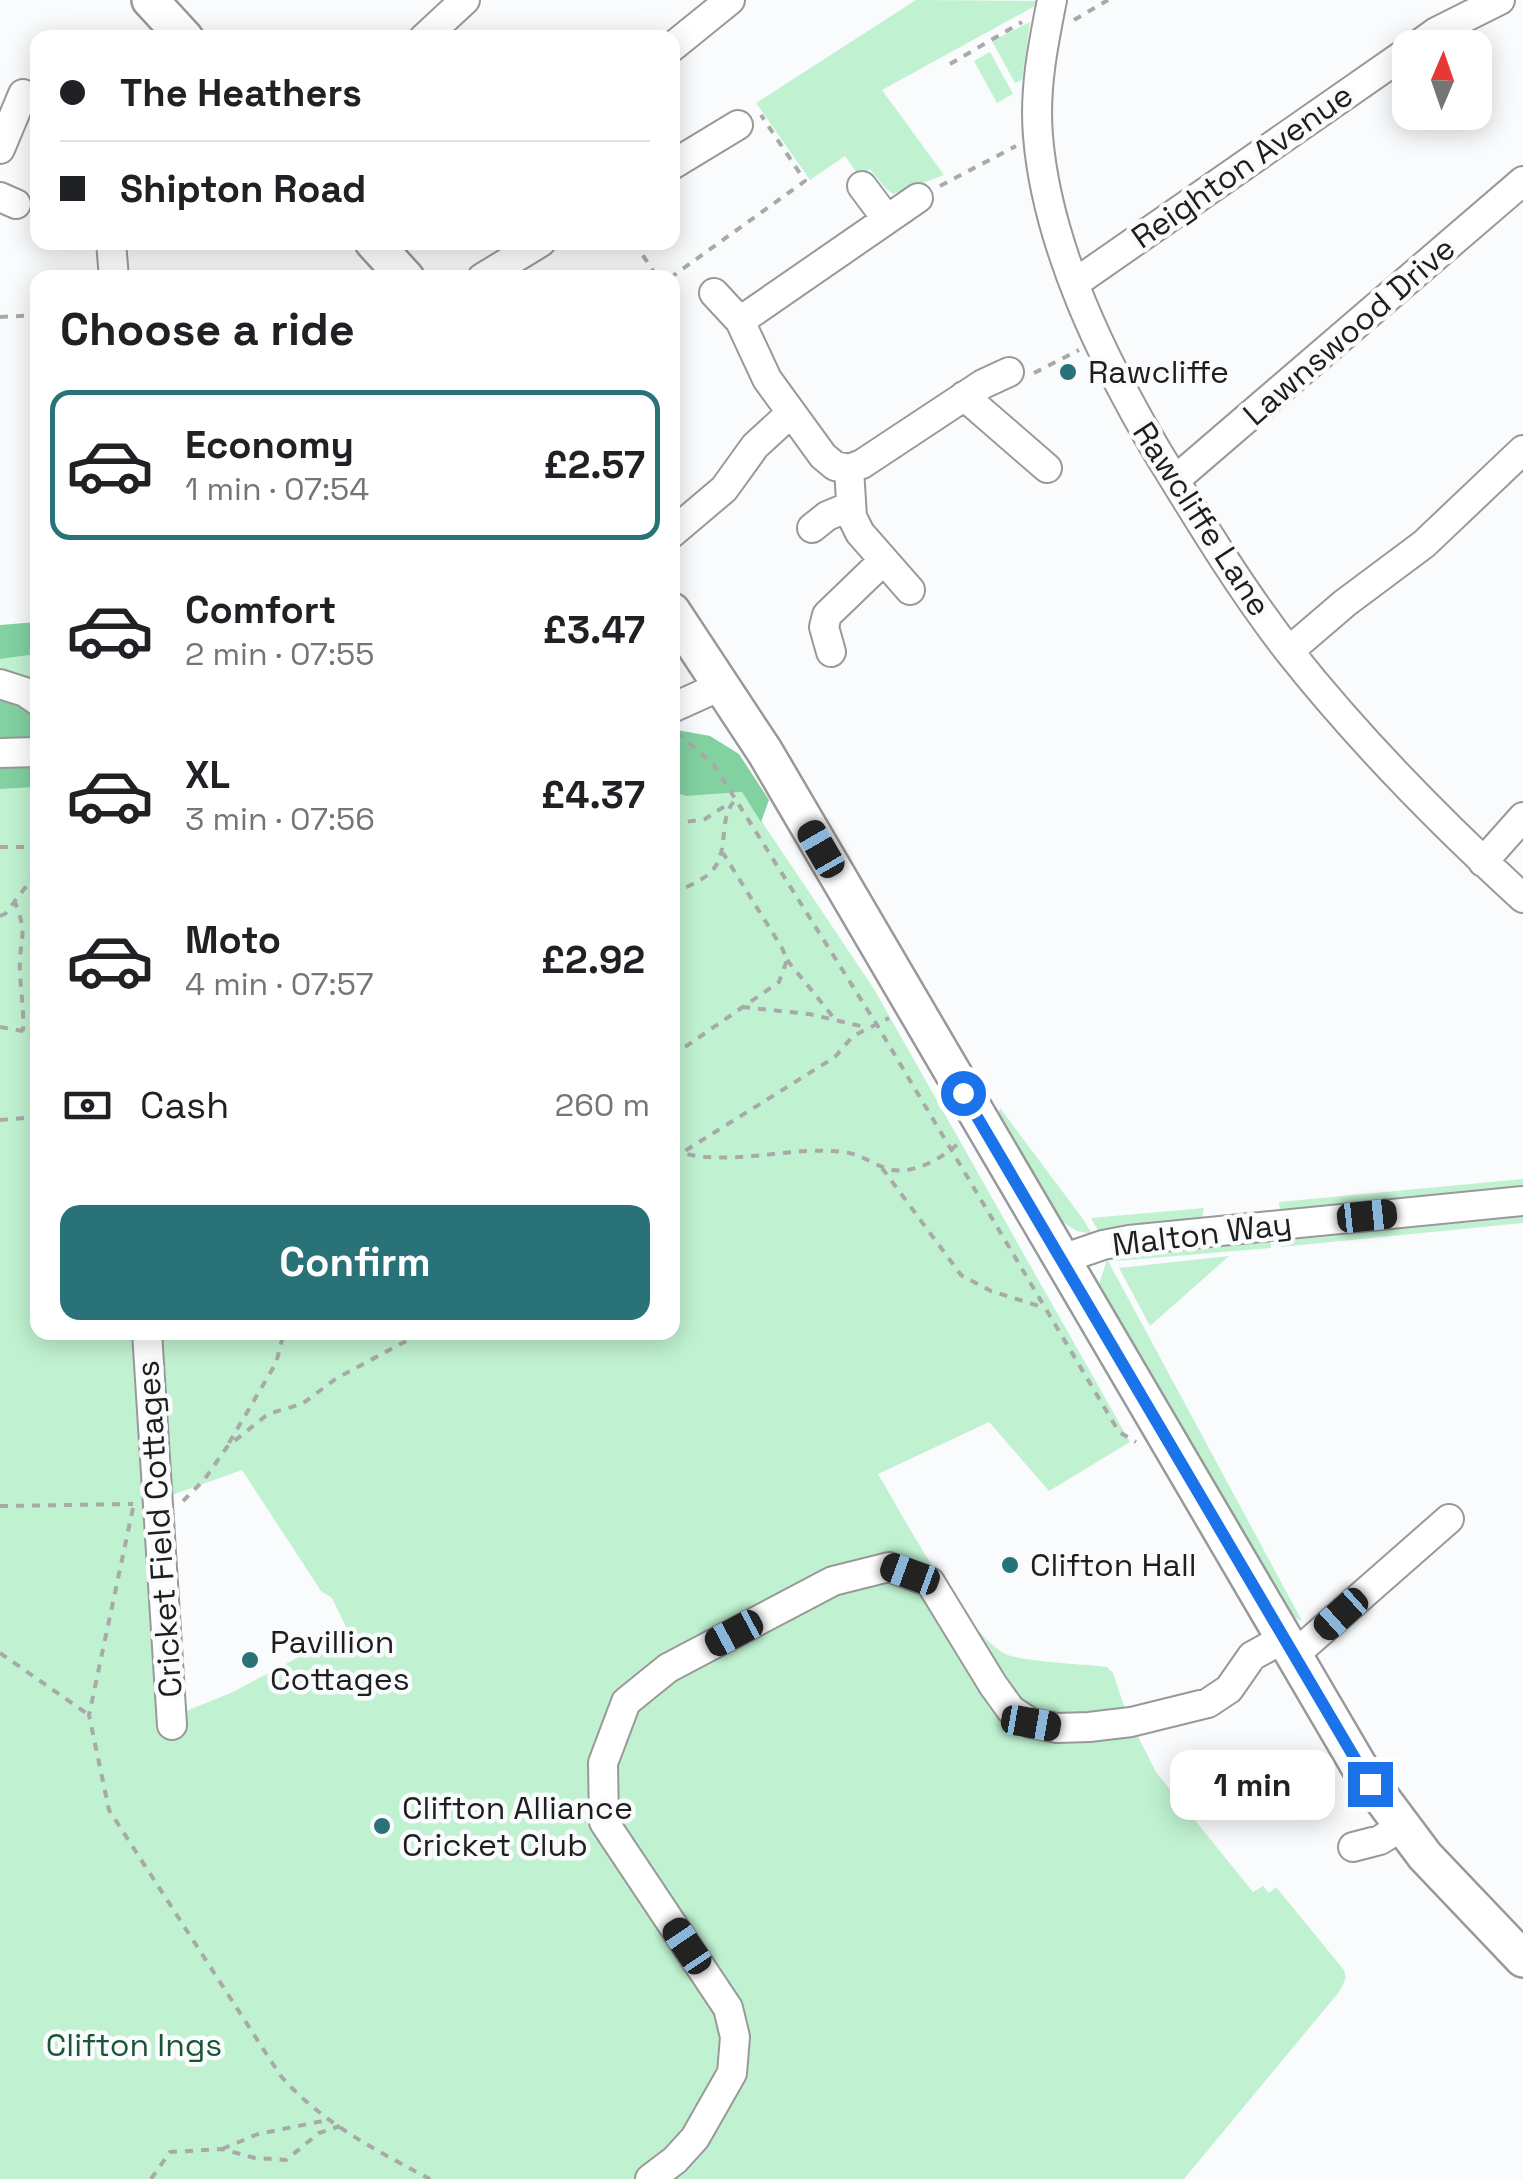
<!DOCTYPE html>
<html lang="en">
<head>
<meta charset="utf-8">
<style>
  body { margin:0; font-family:"Space Grotesk",sans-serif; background:#f6f6f6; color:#202124; height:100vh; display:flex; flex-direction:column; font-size:38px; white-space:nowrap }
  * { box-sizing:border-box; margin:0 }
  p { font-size:32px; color:#757577 }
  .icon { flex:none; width:55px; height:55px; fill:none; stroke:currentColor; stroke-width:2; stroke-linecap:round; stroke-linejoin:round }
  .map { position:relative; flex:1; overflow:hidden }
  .drawer { position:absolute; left:30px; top:270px; width:650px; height:1070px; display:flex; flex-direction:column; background:#fff; border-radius:20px; box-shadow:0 5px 25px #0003 }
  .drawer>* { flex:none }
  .top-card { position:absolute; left:30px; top:30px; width:650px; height:220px; border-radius:20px; box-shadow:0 5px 25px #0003; display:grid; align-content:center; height:220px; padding:0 30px; background:#fff }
  .needle { width:65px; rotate:2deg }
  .tools { position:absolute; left:1392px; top:30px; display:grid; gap:20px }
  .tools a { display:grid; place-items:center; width:100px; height:100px; border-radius:20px; background:#fff; box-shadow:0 5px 25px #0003; font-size:50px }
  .end { position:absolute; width:45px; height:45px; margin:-22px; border:12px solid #1a73e8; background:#fff; box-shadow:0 0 0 5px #fff }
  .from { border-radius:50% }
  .bubble { position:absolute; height:70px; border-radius:20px; background:#fff; box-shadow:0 5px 25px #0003; font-size:32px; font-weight:700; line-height:70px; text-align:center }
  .car { position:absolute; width:30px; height:60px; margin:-30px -15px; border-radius:12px; box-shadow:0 0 8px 2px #0007; background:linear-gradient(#222 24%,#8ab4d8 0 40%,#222 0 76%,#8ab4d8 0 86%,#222 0) }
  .top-card b { display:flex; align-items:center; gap:35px; height:95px; font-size:38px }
  .top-card b+b { border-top:2px solid #e0e0e0 }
  .top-card i { width:25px; height:25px; background:#202124 }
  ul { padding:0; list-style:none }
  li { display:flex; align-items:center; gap:30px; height:150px; margin:0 20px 15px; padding:0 10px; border:5px solid transparent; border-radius:20px }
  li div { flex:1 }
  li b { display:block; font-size:38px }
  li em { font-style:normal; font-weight:700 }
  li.current { border-color:#297378 }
  li>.icon { width:90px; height:90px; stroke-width:1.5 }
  h2 { padding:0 30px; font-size:45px; line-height:120px }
  .pay { display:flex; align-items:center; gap:25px; height:110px; padding:0 30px; font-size:38px }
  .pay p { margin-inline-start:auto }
  .cta { display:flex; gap:20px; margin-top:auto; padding:20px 30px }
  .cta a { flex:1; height:115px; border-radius:20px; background:#297378; color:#fff; font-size:40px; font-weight:700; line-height:115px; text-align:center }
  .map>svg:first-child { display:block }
</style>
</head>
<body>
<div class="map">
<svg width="1523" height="2179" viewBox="0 0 1523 2179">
  <rect width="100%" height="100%" fill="#fafbfc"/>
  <path fill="#c0f2d1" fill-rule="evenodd" d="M916 0 1036 1 1035 6 882 90 944 175 893 194 886 189 870 169 859 176 845 156 810 180 756 103Z
    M1030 22 1022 80 1015 83 992 41Z
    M990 52 1013 94 997 103 974 61Z
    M37 654V685L4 674 0 669V659Z
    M37 787 38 1332H672L673 792 686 796 742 792 874 989 1130 1442 1049 1491 989 1422 878 1474C902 1514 968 1639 1008 1655 1027 1662 1084 1664 1107 1667L1113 1673 1127 1715 1156 1772 1253 1892 1263 1886 1269 1893 1276 1887 1344 1970 1346 1978 1339 1992 1184 2179H0V789ZM242 1470 321 1591 332 1598 348 1631 231 1693 181 1713 147 1504Z
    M1000 1108 1083 1219 1092 1234 1077 1231 1059 1220 998 1116Z
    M1523 1179V1192L1280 1215 1279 1202Z
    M1204 1208 1201 1224 1100 1234 1091 1218Z
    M1523 1208V1223L1281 1247 1279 1233Z
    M1270 1234 1271 1248 1116 1261 1111 1252Z
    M1229 1256 1150 1326 1119 1268Z
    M1107 1259 1302 1621 1290 1615 1099 1285Z"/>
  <path fill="#82d1a1" d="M37 622V654L0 659V625Z
    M0 700 20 705 31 713 35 733 28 743H0Z
    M672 729 710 736 739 754 769 800 761 822 742 792 686 796 673 792Z
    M37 766V787L0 789V768Z"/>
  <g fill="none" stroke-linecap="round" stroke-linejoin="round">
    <defs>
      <path id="minor" d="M1052 0C1043 45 1034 90 1038 136 1047 246 1103 360 1158 453 1199 520 1240 588 1288 650 1359 740 1439 821 1523 898
        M424 38 465 0
        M672 47 730 0
        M1414 48 1436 32 1500 0
        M0 149 23 94
        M672 165 738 125
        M862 186 886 218
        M0 197 16 204
        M111 242 114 278
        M482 278 541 242
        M1075 283 1410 50
        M714 293 740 321 767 379 823 456 835 466 849 469
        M740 321 918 198
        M964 396 1047 468
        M849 469 862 464 983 384 1009 372
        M849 469 852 517 860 533 910 590
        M1175 480 1523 181
        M812 528 827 516 851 506
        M672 533 724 489 755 446 791 413
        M1289 651 1345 603 1424 544 1523 450
        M831 652 824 627 827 615 883 561
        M0 684 25 692 38 701
        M672 708 723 685
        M0 753 38 752
        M1483 862 1523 817
        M1062 1259 1103 1245 1129 1240 1523 1201
        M147 1332 172 1725
        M1293 1656 1449 1519
        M1353 1847 1380 1840 1401 1827
        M650 2179 675 2160 695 2138 732 2073 735 2037 728 2008 604 1822 603 1763 626 1702 668 1668 833 1581 889 1567 930 1582 993 1685 1011 1710 1031 1723 1057 1728 1089 1727 1131 1722 1208 1703 1229 1689 1252 1656 1283 1639"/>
      <path id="major" d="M150 0 185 38
        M373 242 406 278
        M672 611 765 752 1363 1773 1425 1856 1523 1959"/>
    </defs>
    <use href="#minor" stroke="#99999a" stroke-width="32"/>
    <use href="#major" stroke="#99999a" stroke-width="40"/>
    <path stroke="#a8a9a9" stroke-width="4" stroke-dasharray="8 8" stroke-linecap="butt" d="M1074 20 1108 0
      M950 64 1022 22
      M940 186 1016 146
      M634 242 658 278
      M670 278 805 181 761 115
      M0 317 38 315
      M1034 373 1079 350
      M677 732 714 765 877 1025 1119 1432 1136 1442
      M672 824 705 819 728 804
      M0 847H38
      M672 894C684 888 699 882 709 874 732 853 716 821 735 800
      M14 900C30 938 18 938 20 973 21 993 24 1011 23 1031
      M0 916 5 914 38 871
      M787 960 834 1018
      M742 1007 809 1014 865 1027
      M0 1027 23 1031 38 1040
      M672 1056 779 982 787 960 782 948 723 853
      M0 1120 38 1117
      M672 1150C730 1170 794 1143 849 1153 869 1157 884 1174 907 1170 926 1167 946 1155 960 1142
      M672 1159 835 1057 853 1036 889 1018
      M882 1168 961 1275 991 1291 1042 1307
      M229 1443 276 1363 284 1332
      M183 1501 204 1480 227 1447 268 1414 302 1404 337 1378 423 1332
      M0 1506 133 1504
      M133 1508 89 1715 109 1810 280 2075C319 2121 377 2151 430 2179
      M0 1653 89 1715
      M222 2149 258 2134 328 2120
      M151 2179 170 2152 222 2149 255 2158 286 2160 319 2133 340 2126"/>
    <use href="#minor" stroke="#fff" stroke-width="28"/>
    <use href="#major" stroke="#fff" stroke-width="35"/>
  </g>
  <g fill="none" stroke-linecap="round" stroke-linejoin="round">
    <path stroke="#1a73e8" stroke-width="12" d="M963 1093 1370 1784"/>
  </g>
  <g fill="#297378" stroke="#fafbfc" stroke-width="4">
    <circle cx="1068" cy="372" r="10"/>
    <circle cx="1010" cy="1565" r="10"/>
    <circle cx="250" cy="1660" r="10"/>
    <circle cx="382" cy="1826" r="10"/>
  </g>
  <g text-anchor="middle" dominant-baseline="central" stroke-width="9" stroke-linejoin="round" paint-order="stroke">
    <g font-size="32" fill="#1e1e1e" stroke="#fafbfc">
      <text transform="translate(1242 166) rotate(-35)">Reighton Avenue</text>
      <text transform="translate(1349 331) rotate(-41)">Lawnswood Drive</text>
      <text transform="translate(1202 519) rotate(57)">Rawcliffe Lane</text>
      <text transform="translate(1202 1234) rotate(-7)">Malton Way</text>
      <text transform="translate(159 1529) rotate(-94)">Cricket Field Cottages</text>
    </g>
    <g font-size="32" fill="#1e1e1e" stroke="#fafbfc" text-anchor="start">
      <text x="1088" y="372">Rawcliffe</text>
      <text x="1030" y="1565">Clifton Hall</text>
      <text x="270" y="1642">Pavillion<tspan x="270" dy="37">Cottages</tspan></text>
      <text x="402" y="1808">Clifton Alliance<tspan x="402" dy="37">Cricket Club</tspan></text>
    </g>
    <g font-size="32" fill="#1a5535" stroke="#fafbfc">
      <text x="134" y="2045">Clifton Ings</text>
    </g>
  </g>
</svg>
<div class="tools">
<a><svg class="needle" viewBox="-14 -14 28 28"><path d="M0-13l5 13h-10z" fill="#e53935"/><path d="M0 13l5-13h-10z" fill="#757577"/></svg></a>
</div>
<i class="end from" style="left:963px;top:1093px"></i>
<i class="end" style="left:1370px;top:1784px"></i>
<div class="bubble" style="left:1170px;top:1750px;width:165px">1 min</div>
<i class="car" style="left:821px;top:849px;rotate:330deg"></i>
<i class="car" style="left:1367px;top:1216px;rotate:84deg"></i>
<i class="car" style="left:910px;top:1574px;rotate:290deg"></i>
<i class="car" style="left:1341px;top:1614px;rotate:228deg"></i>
<i class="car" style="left:734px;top:1633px;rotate:242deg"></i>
<i class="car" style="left:1031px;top:1723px;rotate:100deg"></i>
<i class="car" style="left:687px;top:1946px;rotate:326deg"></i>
<div class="top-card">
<b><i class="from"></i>The Heathers</b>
<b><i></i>Shipton Road</b>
</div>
<section class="drawer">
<h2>Choose a ride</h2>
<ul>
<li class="current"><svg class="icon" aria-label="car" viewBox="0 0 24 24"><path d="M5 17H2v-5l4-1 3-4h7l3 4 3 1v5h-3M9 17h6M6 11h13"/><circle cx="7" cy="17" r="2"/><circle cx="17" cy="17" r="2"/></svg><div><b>Economy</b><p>1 min · 07:54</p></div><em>£2.57</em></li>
<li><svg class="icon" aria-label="car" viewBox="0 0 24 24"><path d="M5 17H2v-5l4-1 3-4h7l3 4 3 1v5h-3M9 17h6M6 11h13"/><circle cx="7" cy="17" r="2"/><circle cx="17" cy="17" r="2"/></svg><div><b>Comfort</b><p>2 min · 07:55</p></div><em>£3.47</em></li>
<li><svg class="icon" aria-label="car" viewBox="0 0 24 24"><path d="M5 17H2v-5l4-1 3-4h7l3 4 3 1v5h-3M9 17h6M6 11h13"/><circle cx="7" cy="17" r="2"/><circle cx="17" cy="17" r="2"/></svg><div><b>XL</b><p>3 min · 07:56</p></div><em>£4.37</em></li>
<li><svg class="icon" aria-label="car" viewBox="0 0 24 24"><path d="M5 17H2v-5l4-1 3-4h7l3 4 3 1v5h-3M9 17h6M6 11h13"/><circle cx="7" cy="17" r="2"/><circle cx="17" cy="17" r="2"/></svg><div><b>Moto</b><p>4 min · 07:57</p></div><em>£2.92</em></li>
</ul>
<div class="pay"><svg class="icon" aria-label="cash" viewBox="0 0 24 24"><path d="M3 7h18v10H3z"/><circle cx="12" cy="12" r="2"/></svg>Cash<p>260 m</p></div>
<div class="cta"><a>Confirm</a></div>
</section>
</div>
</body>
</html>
